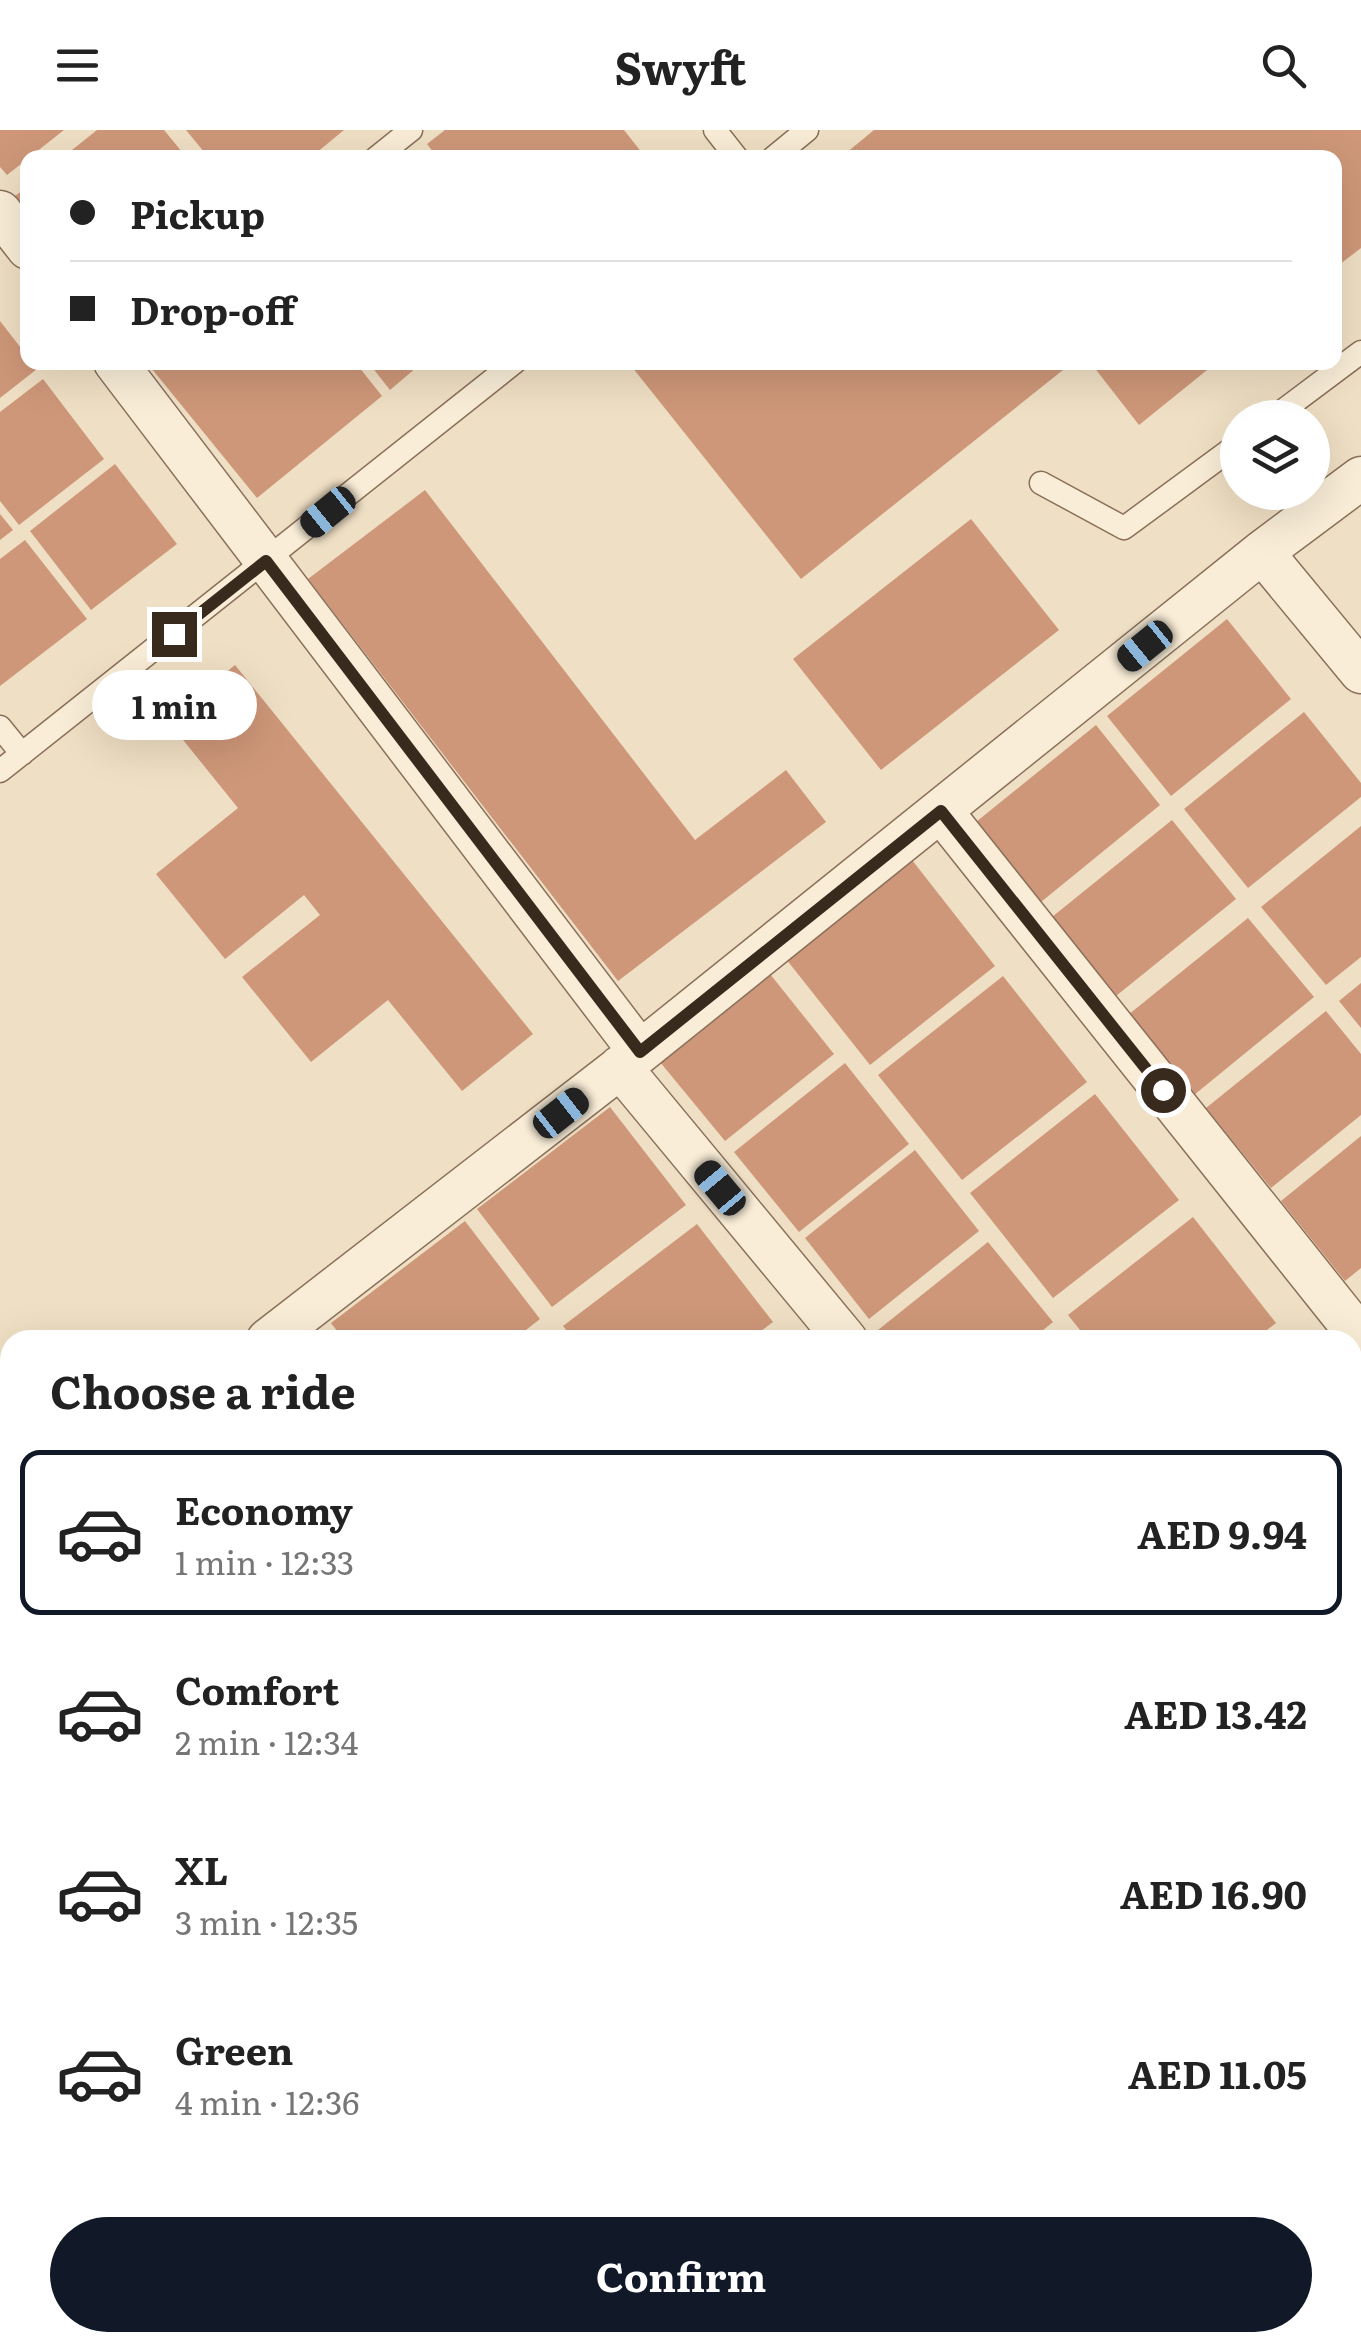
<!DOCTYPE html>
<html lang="en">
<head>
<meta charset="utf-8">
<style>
  body { margin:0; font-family:Literata,serif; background:#f2f2f2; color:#222; height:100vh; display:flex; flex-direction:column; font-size:38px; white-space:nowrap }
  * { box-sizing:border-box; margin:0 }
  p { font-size:32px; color:#767676 }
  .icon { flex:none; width:55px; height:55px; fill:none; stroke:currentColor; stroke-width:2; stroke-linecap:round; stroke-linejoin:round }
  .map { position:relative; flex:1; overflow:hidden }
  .side { position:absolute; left:0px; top:1200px; width:1362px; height:1022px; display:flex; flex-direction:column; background:#fff; border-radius:30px 30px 0 0; box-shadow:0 10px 40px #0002 }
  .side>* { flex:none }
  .banner { position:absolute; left:20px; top:20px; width:1322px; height:220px; border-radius:20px; box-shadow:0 10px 40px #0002; display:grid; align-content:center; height:220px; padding:0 50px; background:#fff }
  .buttons { position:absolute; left:1220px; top:270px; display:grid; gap:20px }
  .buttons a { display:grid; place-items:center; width:110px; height:110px; border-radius:50%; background:#fff; box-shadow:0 10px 40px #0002; font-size:50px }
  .end { position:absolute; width:45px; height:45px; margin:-22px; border:12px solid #392a1e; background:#fff; box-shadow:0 0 0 5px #fff }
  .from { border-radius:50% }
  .bubble { position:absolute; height:70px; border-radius:35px; background:#fff; box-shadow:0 10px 40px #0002; font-size:32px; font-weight:700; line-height:70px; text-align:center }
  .car { position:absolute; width:30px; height:60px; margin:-30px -15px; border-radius:12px; box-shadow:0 0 8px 2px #0007; background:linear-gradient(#222 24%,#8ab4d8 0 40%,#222 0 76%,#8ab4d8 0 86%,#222 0) }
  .banner b { display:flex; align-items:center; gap:35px; height:95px; font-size:38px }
  .banner b+b { border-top:2px solid #e0e0e0 }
  .banner i { width:25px; height:25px; background:#222 }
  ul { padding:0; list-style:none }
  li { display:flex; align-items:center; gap:30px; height:165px; margin:0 20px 15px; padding:0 30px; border:5px solid transparent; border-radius:20px }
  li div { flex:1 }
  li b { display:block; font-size:38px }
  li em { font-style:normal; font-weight:700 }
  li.selected { border-color:#111827 }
  li>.icon { width:90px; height:90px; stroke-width:1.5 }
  h2 { padding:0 50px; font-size:45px; line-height:120px }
  .cta { display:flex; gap:20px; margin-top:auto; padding:20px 50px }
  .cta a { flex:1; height:115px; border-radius:60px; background:#111827; color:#fff; font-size:40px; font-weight:700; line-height:115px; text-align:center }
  header { display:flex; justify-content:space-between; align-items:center; height:130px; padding:0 50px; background:#fff; font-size:45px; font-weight:700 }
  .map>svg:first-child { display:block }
</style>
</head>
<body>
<header><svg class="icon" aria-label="menu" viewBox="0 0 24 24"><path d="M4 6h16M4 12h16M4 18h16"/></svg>Swyft<svg class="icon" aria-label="search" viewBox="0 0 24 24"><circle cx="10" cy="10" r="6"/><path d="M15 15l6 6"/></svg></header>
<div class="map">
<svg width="1361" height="2221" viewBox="0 0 1361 2221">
  <rect width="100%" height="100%" fill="#efdfc4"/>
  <path fill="#ce9779" d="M0 0H64L7 45 0 37Z
    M97 0H164L187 28H62Z
    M186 0H344L310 28H209Z
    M445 0H624L646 28H438L427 14Z
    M874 0H1361V118L1335 138V28H840Z
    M28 56V83L14 67Z
    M0 191 28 227V232H32L37 239 0 268Z
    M159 232H355L382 266 257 368 152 239Z
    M368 232H423L390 260Z
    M628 232H1073L801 449Z
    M1090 232H1217L1139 295Z
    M43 249 104 329 19 395 0 371V282Z
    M115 334 177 414 91 480 30 401Z
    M425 360 695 710 786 640 826 692 618 851 308 449Z
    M0 384 13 400 0 410Z
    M971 389 1059 500 881 640 793 529Z
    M25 410 87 489 0 556V429Z
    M1227 489 1291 569 1171 666 1107 586Z
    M235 535 533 904 462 961 388 870 311 932 242 847 320 785 304 765 225 829 156 744 238 678 167 590Z
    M1304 582 1361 653V667L1248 758 1184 679Z
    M1096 595 1160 675 1041 772 976 692Z
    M1172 690 1236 769 1116 866 1052 787Z
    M1361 696V827L1326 855 1261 777Z
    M912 730 995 836 870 935 786 829Z
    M1248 788 1314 867 1194 965 1128 885Z
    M770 844 834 924 725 1011 660 932Z
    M1003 846 1087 952 962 1050 878 945Z
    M1361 853V898L1339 871Z
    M1326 881 1361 924V985L1271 1058 1206 978Z
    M845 933 909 1014 799 1102 734 1022Z
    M1095 964 1179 1070 1053 1168 970 1063Z
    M610 977 686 1075 552 1177 477 1079Z
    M1361 1006V1138L1345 1151 1281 1071Z
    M915 1020 979 1101 869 1189 805 1108Z
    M1193 1087 1276 1193 1254 1210H1088L1068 1185Z
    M465 1091 540 1189 513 1210H344L331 1193Z
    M697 1094 773 1192 749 1210H574L563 1196Z
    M988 1112 1053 1192 1031 1210H886L878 1200Z
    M1352 1295 1361 1306V1366L1352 1372Z
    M10 1625V1996H9L0 1969V1628Z
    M1361 1847V1930L1352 1935V1853Z
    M1361 2034V2155L1352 2161V2040Z
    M1361 2166V2221H1348L1342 2212H1352V2172Z
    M129 2212H377L370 2221H136Z
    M573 2212H701L689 2221H579Z
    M742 2212H868L874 2221H743L739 2214Z
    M1101 2212H1159L1166 2221H1090Z
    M1180 2212H1268L1256 2221H1187Z
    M1304 2212H1326L1332 2221H1292Z"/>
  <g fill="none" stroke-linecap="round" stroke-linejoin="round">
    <defs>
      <path id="lane" d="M715 0 737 28
        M376 28 411 0
        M773 28 807 0
        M1273 288 1361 222
        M1041 353 1124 398 1238 314
        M0 597 22 624
        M0 641 515 232"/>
      <path id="street" d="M0 82 28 118
        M115 232 640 922
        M1262 422 1361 542
        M941 681 1361 1208
        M620 937 846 1210
        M268 1210 640 922 1262 422 1361 348
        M0 1411 10 1404
        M1352 1612 1361 1606
        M1352 1679 1361 1690
        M1352 1985 1361 1980
        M938 2212 944 2221
        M466 2221 479 2212
        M989 2221 1002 2212"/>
      <path id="secondary" d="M0 2082 10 2094
        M0 2195 10 2208
        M110 2212 117 2221"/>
    </defs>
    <use href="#lane" stroke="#8a705a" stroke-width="25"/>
    <use href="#street" stroke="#8a705a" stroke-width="45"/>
    <use href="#secondary" stroke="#6c513d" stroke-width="58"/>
    <use href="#lane" stroke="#f9edd7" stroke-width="22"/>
    <use href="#street" stroke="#f9edd7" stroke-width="42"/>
    <use href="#secondary" stroke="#f9edd7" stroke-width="55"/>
  </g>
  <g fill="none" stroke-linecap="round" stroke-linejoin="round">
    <path stroke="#392a1e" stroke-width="12" d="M174 504 266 431 640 922 941 681 1163 960"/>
  </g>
</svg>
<div class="buttons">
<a><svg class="icon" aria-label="layers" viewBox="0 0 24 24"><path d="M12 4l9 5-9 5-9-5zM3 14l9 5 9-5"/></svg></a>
</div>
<i class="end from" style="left:1163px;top:960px"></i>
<i class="end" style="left:174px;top:504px"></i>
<div class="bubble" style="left:92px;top:540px;width:165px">1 min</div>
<i class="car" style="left:328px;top:382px;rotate:231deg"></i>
<i class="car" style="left:1145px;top:516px;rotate:231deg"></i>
<i class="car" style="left:561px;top:983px;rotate:52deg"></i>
<i class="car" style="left:720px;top:1058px;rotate:320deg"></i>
<div class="banner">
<b><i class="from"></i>Pickup</b>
<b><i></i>Drop-off</b>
</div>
<section class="side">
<h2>Choose a ride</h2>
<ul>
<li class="selected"><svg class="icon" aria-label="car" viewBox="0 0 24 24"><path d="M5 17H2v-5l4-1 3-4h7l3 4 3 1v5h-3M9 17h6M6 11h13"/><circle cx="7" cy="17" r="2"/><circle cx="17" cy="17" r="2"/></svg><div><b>Economy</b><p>1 min · 12:33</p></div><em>AED 9.94</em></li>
<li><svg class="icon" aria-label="car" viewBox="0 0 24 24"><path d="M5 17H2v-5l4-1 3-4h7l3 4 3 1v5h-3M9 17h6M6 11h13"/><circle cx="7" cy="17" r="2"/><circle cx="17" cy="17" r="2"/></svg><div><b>Comfort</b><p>2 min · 12:34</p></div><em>AED 13.42</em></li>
<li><svg class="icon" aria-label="car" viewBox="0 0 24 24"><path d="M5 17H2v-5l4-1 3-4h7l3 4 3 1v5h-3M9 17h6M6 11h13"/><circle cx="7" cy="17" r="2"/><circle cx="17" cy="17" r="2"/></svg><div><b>XL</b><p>3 min · 12:35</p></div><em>AED 16.90</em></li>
<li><svg class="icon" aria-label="car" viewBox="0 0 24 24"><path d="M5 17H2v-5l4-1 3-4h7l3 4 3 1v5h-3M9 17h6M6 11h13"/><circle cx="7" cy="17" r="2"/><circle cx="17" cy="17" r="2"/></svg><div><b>Green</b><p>4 min · 12:36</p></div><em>AED 11.05</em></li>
</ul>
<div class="cta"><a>Confirm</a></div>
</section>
</div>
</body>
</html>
